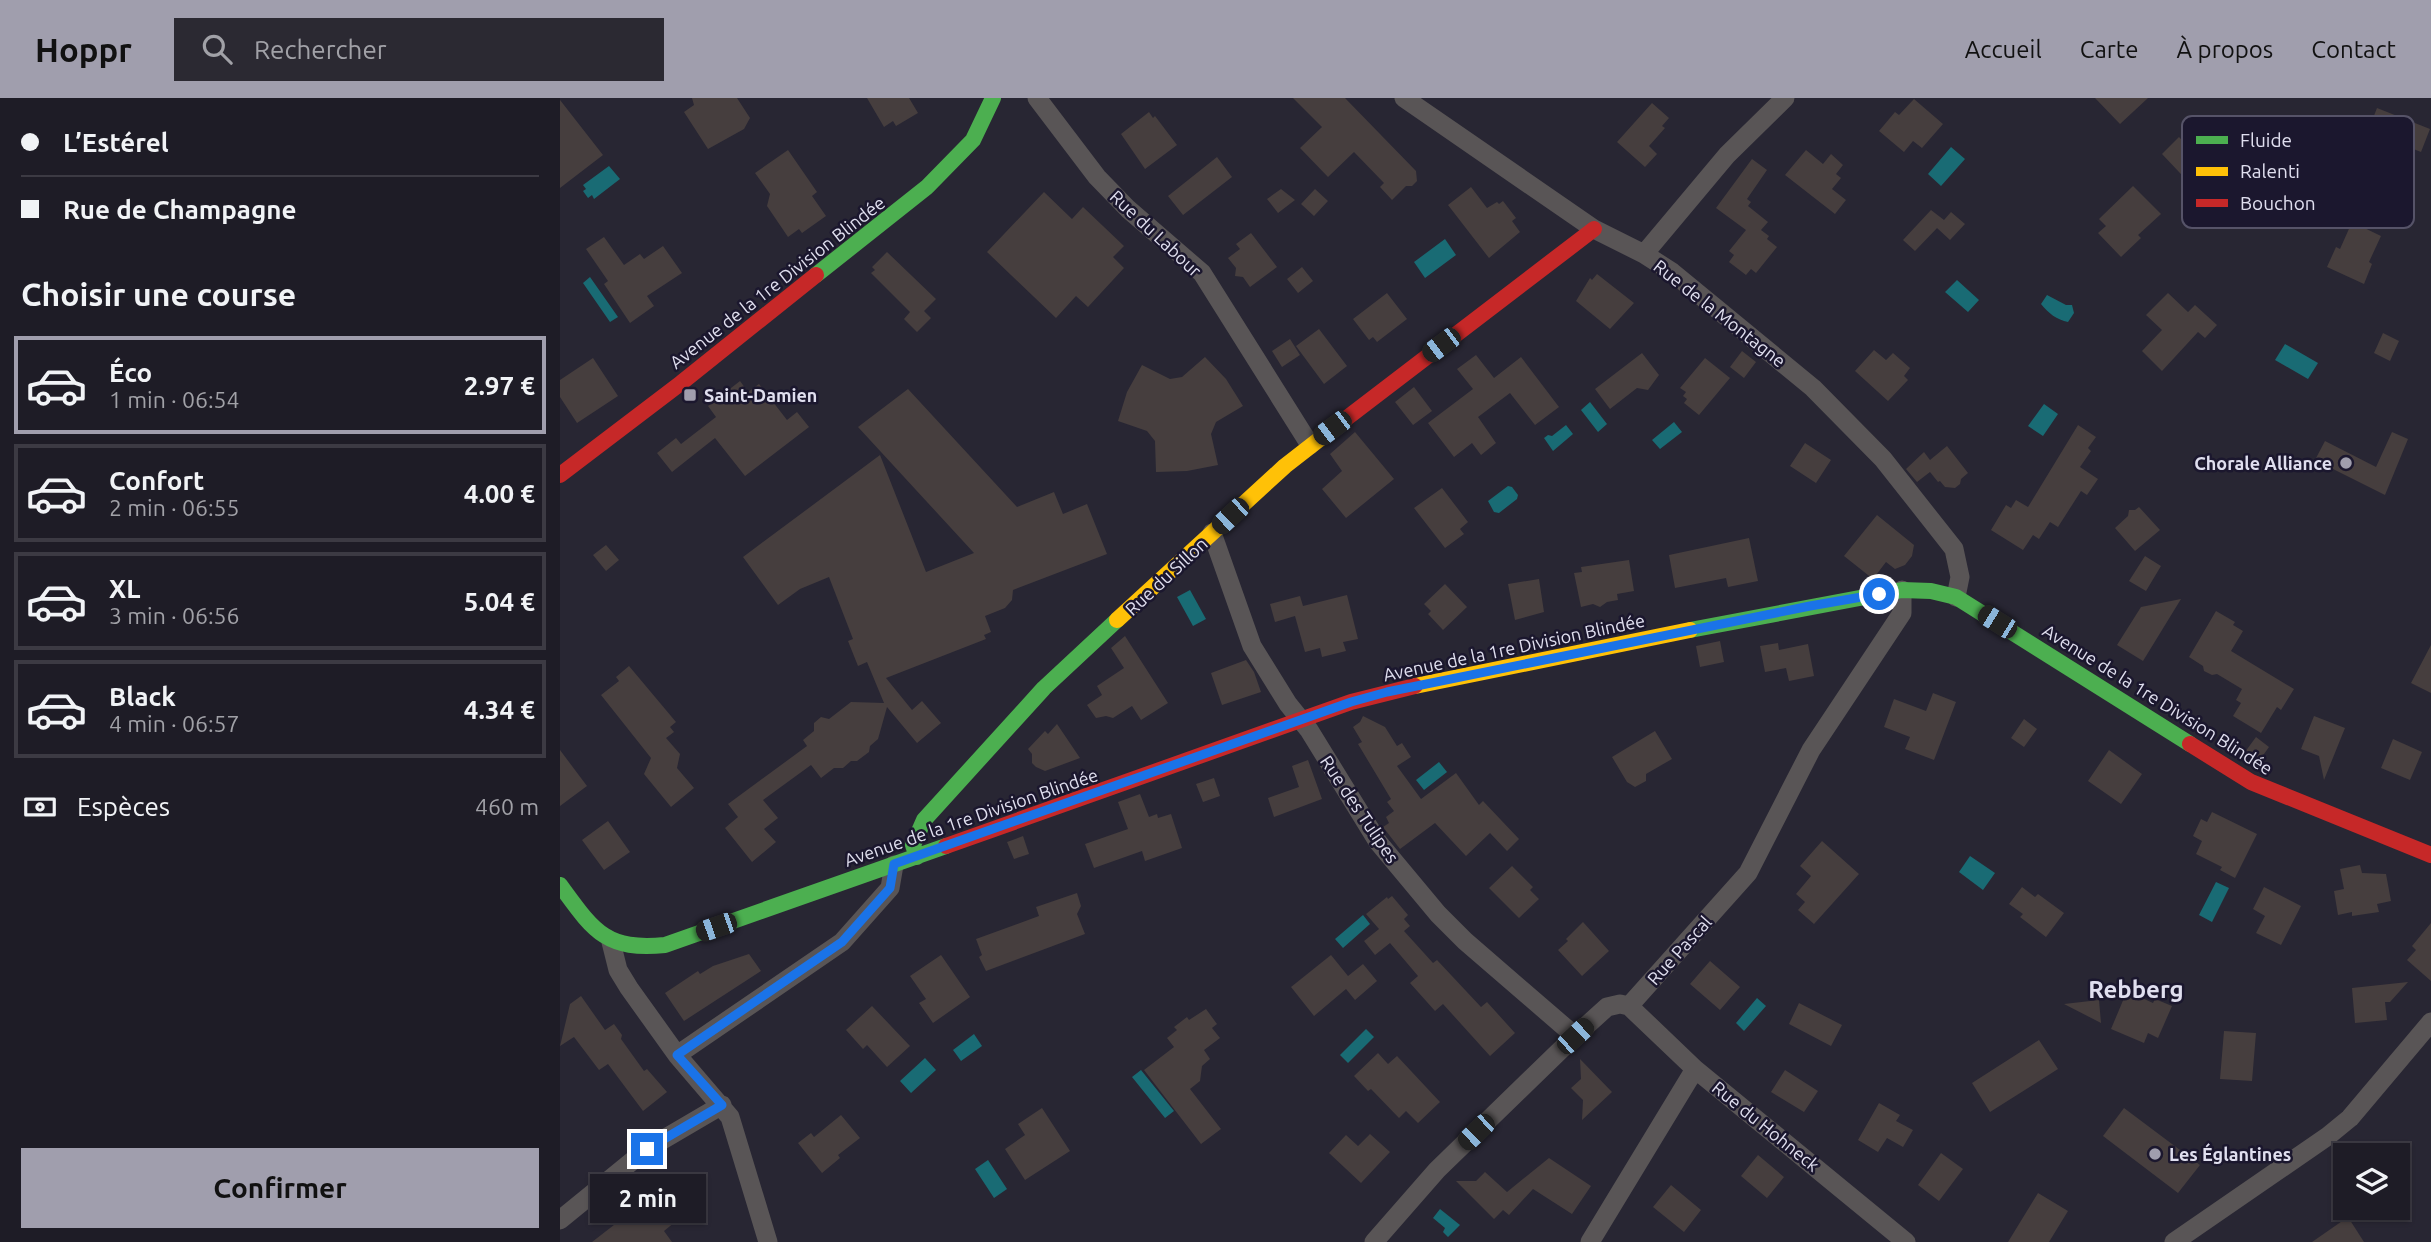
<!DOCTYPE html>
<html lang="fr">
<head>
<meta charset="utf-8">
<style>
  body { margin:0; font-family:Ubuntu,sans-serif; background:#2b2932; color:#f1f3f6; height:100vh; display:flex; flex-direction:column; font-size:26px; white-space:nowrap }
  * { box-sizing:border-box; margin:0 }
  p { font-size:23px; color:#a1a1a7 }
  .icon { flex:none; width:38px; height:38px; fill:none; stroke:currentColor; stroke-width:2; stroke-linecap:round; stroke-linejoin:round }
  .map { position:relative; flex:1; overflow:hidden }
  .sheet { display:flex; flex-direction:column; background:#1e1c26; width:560px }
  .sheet>* { flex:none }
  .guide { display:grid; align-content:center; height:154px; padding:0 21px; background:#1e1c26 }
  .buttons { position:absolute; left:1773px; top:1045px; display:grid; gap:14px }
  .buttons a { display:grid; place-items:center; width:77px; height:77px; border-radius:0px; background:#1e1c26; box-shadow:0 2px 5px #0004,0 0 0 2px #3c3a43; font-size:35px }
  .end { position:absolute; width:32px; height:32px; margin:-16px; border:9px solid #1a73e8; background:#fff; box-shadow:0 0 0 4px #fff }
  .from { border-radius:50% }
  .bubble { position:absolute; height:49px; border-radius:0px; background:#1e1c26; box-shadow:0 2px 5px #0004,0 0 0 2px #3c3a43; font-size:23px; font-weight:600; line-height:49px; text-align:center }
  .car { position:absolute; width:21px; height:42px; margin:-21px -10px; border-radius:9px; box-shadow:0 0 5px 2px #0007; background:linear-gradient(#222 24%,#8ab4d8 0 40%,#222 0 76%,#8ab4d8 0 86%,#222 0) }
  .guide b { display:flex; align-items:center; gap:24px; height:66px; font-size:26px }
  .guide b+b { border-top:2px solid #3c3a43 }
  .guide i { width:18px; height:18px; background:#f1f3f6 }
  ul { padding:0; list-style:none }
  li { display:flex; align-items:center; gap:21px; height:98px; margin:0 14px 10px; padding:0 7px; border:4px solid #3c3a43; border-radius:0px }
  li div { flex:1 }
  li b { display:block; font-size:26px }
  li em { font-style:normal; font-weight:600 }
  li.selected { border-color:#a09ead }
  li>.icon { width:63px; height:63px; stroke-width:1.5 }
  h2 { padding:0 21px; font-size:32px; line-height:84px }
  .pay { display:flex; align-items:center; gap:18px; height:77px; padding:0 21px; font-size:26px }
  .pay p { margin-inline-start:auto }
  .button { display:flex; gap:14px; margin-top:auto; padding:14px 21px }
  .button a { flex:1; height:80px; border-radius:0px; background:#a09ead; color:#111; font-size:28px; font-weight:600; line-height:80px; text-align:center }
  header { display:flex; align-items:center; gap:42px; box-sizing:border-box; height:98px; padding:0 35px; background:#a09ead; color:#111 }
  header strong { font-size:33px }
  nav { display:flex; gap:38px; margin-inline-start:auto; font-size:24px }
  .search { width:490px; height:63px; background:#2b2932; display:flex; align-items:center; gap:18px; box-sizing:border-box; padding:0 24px; border-radius:0px; color:#a1a1a7; font-size:26px }
  main { display:flex; flex:1; min-height:0 }
  .map>svg:first-child { display:block }
</style>
</head>
<body>
<header>
<strong>Hoppr</strong>
<div class="search"><svg class="icon" aria-label="search" viewBox="0 0 24 24"><circle cx="10" cy="10" r="6"/><path d="M15 15l6 6"/></svg>Rechercher</div>
<nav><a>Accueil</a><a>Carte</a><a>À propos</a><a>Contact</a></nav>
</header>
<main>
<section class="sheet">
<div class="guide">
<b><i class="from"></i>L’Estérel</b>
<b><i></i>Rue de Champagne</b>
</div>
<h2>Choisir une course</h2>
<ul>
<li class="selected"><svg class="icon" aria-label="car" viewBox="0 0 24 24"><path d="M5 17H2v-5l4-1 3-4h7l3 4 3 1v5h-3M9 17h6M6 11h13"/><circle cx="7" cy="17" r="2"/><circle cx="17" cy="17" r="2"/></svg><div><b>Éco</b><p>1 min · 06:54</p></div><em>2.97 €</em></li>
<li><svg class="icon" aria-label="car" viewBox="0 0 24 24"><path d="M5 17H2v-5l4-1 3-4h7l3 4 3 1v5h-3M9 17h6M6 11h13"/><circle cx="7" cy="17" r="2"/><circle cx="17" cy="17" r="2"/></svg><div><b>Confort</b><p>2 min · 06:55</p></div><em>4.00 €</em></li>
<li><svg class="icon" aria-label="car" viewBox="0 0 24 24"><path d="M5 17H2v-5l4-1 3-4h7l3 4 3 1v5h-3M9 17h6M6 11h13"/><circle cx="7" cy="17" r="2"/><circle cx="17" cy="17" r="2"/></svg><div><b>XL</b><p>3 min · 06:56</p></div><em>5.04 €</em></li>
<li><svg class="icon" aria-label="car" viewBox="0 0 24 24"><path d="M5 17H2v-5l4-1 3-4h7l3 4 3 1v5h-3M9 17h6M6 11h13"/><circle cx="7" cy="17" r="2"/><circle cx="17" cy="17" r="2"/></svg><div><b>Black</b><p>4 min · 06:57</p></div><em>4.34 €</em></li>
</ul>
<div class="pay"><svg class="icon" aria-label="cash" viewBox="0 0 24 24"><path d="M3 7h18v10H3z"/><circle cx="12" cy="12" r="2"/></svg>Espèces<p>460 m</p></div>
<div class="button"><a>Confirmer</a></div>
</section>
<div class="map">
<svg width="1871" height="1144" viewBox="0 0 1871 1144">
  <rect width="100%" height="100%" fill="#282633"/>
  <path fill="#196b74" d="M1391 49 1405 61 1381 88 1368 76Z
    M49 68 60 81 34 101 32 97 28 100 23 93 26 91 23 87Z
    M885 141 896 157 865 180 854 164Z
    M30 179 58 219 50 224 23 185Z
    M1397 182 1419 202 1408 214 1385 194Z
    M1487 197 1506 207H1512L1514 215 1508 224C1497 222 1488 215 1481 206Z
    M1725 246 1758 265 1748 281 1715 262Z
    M1030 304 1047 326 1038 334 1021 312Z
    M1484 306 1498 316 1483 338 1468 328Z
    M1114 324 1122 334 1100 351 1092 342Z
    M1006 327 1013 336 993 353 984 340 988 337 992 338Z
    M948 388 952 389 958 397 957 401 939 415 934 414 928 403Z
    M630 492 646 521 633 528 617 499Z
    M879 664 887 674 864 692 856 682Z
    M1410 758 1435 775 1423 792 1399 774Z
    M1656 784 1669 790 1652 824 1639 817Z
    M803 817 810 826 783 850 775 841Z
    M1197 900 1206 908 1184 933 1176 925Z
    M806 931 814 939 788 965 780 957Z
    M414 936 422 948 401 963 393 952Z
    M365 960 376 972 351 995 340 983Z
    M581 972 614 1013 605 1020 572 979Z
    M428 1062 447 1091 434 1100 415 1071Z
    M880 1111 900 1127 888 1139 883 1134 885 1130 873 1120Z"/>
  <path fill="#463e3e" d="M132 0H177L190 20 184 31 148 51 124 14 134 7Z
    M307 0H349L358 15 336 28 333 23 324 29Z
    M733 0H785L856 73 857 83 852 88H846L832 102 820 89 824 85 794 54 768 79 740 50 762 29Z
    M1535 0H1588L1560 26Z
    M1354 1 1383 26 1362 50 1353 43 1344 54 1319 33 1335 14 1339 17Z
    M0 2 43 57 0 90Z
    M1092 5 1109 20 1102 28 1105 30 1089 48 1097 56 1085 69 1057 44Z
    M1817 10 1870 31 1861 54 1828 41 1827 45 1806 38Z
    M589 14 593 20 595 18 617 47 585 71 561 36Z
    M1619 39 1654 76 1636 92 1602 56Z
    M228 52 257 94 252 98 266 118 242 135 239 131 228 139 207 108 210 96 195 75Z
    M1246 52 1263 66 1271 56 1283 67 1276 76 1281 80 1272 91 1286 102 1275 116 1225 77Z
    M657 59 672 79 623 117 608 98Z
    M1192 61 1207 72 1187 101 1191 104 1188 108 1208 124 1201 132 1209 138 1207 141 1217 149 1196 175 1191 171 1186 177 1169 164 1174 157 1169 153 1186 132 1156 110Z
    M1573 88 1601 116 1578 137 1581 140 1561 159 1538 135 1546 128 1539 121Z
    M911 89 927 110 937 104 939 106 943 103 956 120 952 123 960 134 929 160 888 107Z
    M721 91 735 102 718 115 707 101Z
    M755 91 768 103 754 118 741 106Z
    M484 94 512 121 523 109 564 148 553 159 564 170 528 209 516 198 496 220 427 154Z
    M1371 112 1384 122 1391 114 1405 126 1390 142 1377 130 1379 128 1355 153 1343 142Z
    M1792 124 1821 138 1809 164 1812 166 1804 186 1767 169 1776 149 1780 151Z
    M691 135 717 169 690 189 683 179 675 178 676 170 668 160 680 151 676 146Z
    M44 139 64 167 80 156 84 161 103 148 122 175 87 198 94 208 70 225 44 186 48 183 26 151Z
    M327 154 376 201 364 213 371 220 357 234 344 221 350 214 311 175 315 172 312 169Z
    M742 169 753 183 738 195 727 181Z
    M1037 176 1074 205 1050 231 1016 203 1030 180 1032 182Z
    M827 195 847 221 817 244 813 239 809 242 793 221Z
    M1608 195 1628 214 1635 207 1657 227 1645 240 1638 234 1602 273 1582 253 1602 232 1586 217Z
    M759 231 787 268 764 286 736 248Z
    M1823 235 1839 243 1830 263 1814 255Z
    M730 241 740 257 722 269 712 253Z
    M1314 252 1326 262 1333 255 1350 270 1344 278 1348 282 1328 303 1295 273Z
    M1182 253 1196 264 1184 280 1170 269Z
    M1082 255 1099 277 1088 292 1077 290 1050 311 1035 291Z
    M916 257 934 280 961 259 999 309 975 327 950 295 918 319 936 345 921 357 912 345 894 359 868 325 913 291 897 271Z
    M645 259 666 281 683 308 656 324 651 336 658 367 627 373 596 374 595 343 587 333 558 323 567 294 582 267 610 281 622 279Z
    M33 260 58 298 17 325 0 299V282Z
    M1145 260 1170 280 1139 317 1124 305 1127 301 1123 298 1126 294 1120 290Z
    M180 283 188 294 199 286 227 322 237 314 249 329 185 378 155 340 112 374 97 355 116 340 121 346 156 319 148 308Z
    M854 289 872 313 853 327 835 304Z
    M348 291 457 409 494 394 503 416 527 406 547 456 453 492 452 502 445 510 425 518 431 534 424 537 426 541 326 580 352 612 362 603 381 625 357 645 327 609 318 641 310 648 309 654 297 663H291L283 670H274L261 680 251 667 203 702 218 720 204 731 216 744 192 764 165 730 178 719 168 706 247 648 243 642 254 633V625L261 619 269 621 291 604 324 605 307 564 298 568 288 543 293 541 269 479 240 491 218 507 183 459 320 357 366 474 414 455 298 329Z
    M1518 327 1536 339 1528 350 1531 353 1520 369 1538 381 1527 397 1521 393 1498 429 1490 424 1479 441 1473 437 1463 452 1431 432 1446 407 1451 410 1456 402 1468 409Z
    M795 334 834 381 786 420 762 391 782 373 770 356Z
    M1832 334 1848 341 1825 397 1755 362 1765 343 1816 369Z
    M1245 345 1271 362 1256 385 1230 368Z
    M1387 348 1408 375 1401 381 1400 386 1395 390 1385 389 1380 383 1378 384 1370 374 1357 384 1346 371 1364 354 1370 362Z
    M882 390 908 424 900 431 904 436 885 450 854 410Z
    M1579 409 1600 432 1575 453 1555 430 1568 418 1569 412H1575Z
    M1317 417 1354 447 1352 458 1345 467 1335 471 1326 464 1313 481 1284 458Z
    M1189 440 1198 483 1168 489 1166 480 1115 490 1109 457Z
    M46 447 59 462 46 473 33 457Z
    M1585 458 1601 468 1586 493 1569 483Z
    M1069 462 1074 493 1057 496 1058 502 1047 504 1040 509 1033 506 1021 509 1014 475 1022 474 1021 469Z
    M979 481 984 514 955 522 948 486Z
    M885 486 907 509 883 532 868 516 871 513 864 506Z
    M787 497 798 541 783 544 786 553 762 559 760 550 745 554 735 518 715 524 710 506 740 498 743 508Z
    M1621 501 1583 563 1557 547 1581 509Z
    M1656 513 1675 524 1673 527 1683 533 1671 553 1734 591 1721 612 1717 609 1701 635 1673 618 1681 605 1676 602 1682 591 1657 576 1652 577 1644 573 1643 568 1629 559Z
    M565 538 608 605 581 622 572 608 553 620 546 618 536 620 527 607 542 597 537 588 564 570 551 550Z
    M1160 543 1164 564 1140 569 1136 548Z
    M1218 545 1219 552 1248 546 1254 578 1229 583 1226 570 1205 574 1200 548Z
    M1871 547V595L1851 585Z
    M686 562 694 574 701 594 662 607 651 575Z
    M69 568 116 624 110 629 114 634 106 640 120 656 117 670 134 690 111 709 84 676 91 660 41 597 59 583 56 579Z
    M1373 595 1396 604 1374 662 1345 651 1350 639 1324 629 1334 601 1366 613Z
    M803 618 825 629 837 648 842 645 851 659 837 668 861 701 896 675 919 707 923 703 959 741 947 753 930 735 906 758 875 725 840 751 823 729 829 725 826 719 834 713 827 704 831 701 798 646 802 644 793 629 800 624Z
    M1754 618 1785 630 1764 682 1759 658 1741 651Z
    M1464 621 1477 631 1464 649 1451 640Z
    M497 626 520 660 485 673 476 669 472 665V656L468 651 485 633 488 636Z
    M1095 633 1112 661 1086 676V683L1075 689 1067 684 1052 659Z
    M1696 639 1709 649 1699 663 1685 654Z
    M1833 641 1862 654 1850 682 1821 670Z
    M0 652 27 688 0 708Z
    M1549 652 1582 676 1561 706 1528 683Z
    M748 662 762 701 714 719 708 700 739 689 732 668Z
    M654 680 660 698 643 704 636 686Z
    M580 696 589 719 597 716 598 720 611 716 622 750 585 763 582 753 534 770 525 746 568 731 558 704Z
    M1652 714 1697 736 1675 780 1660 772 1662 769 1636 756 1642 743 1633 738 1641 721 1647 724Z
    M48 723 70 754 44 772 22 742Z
    M463 738 469 756 454 761 447 744Z
    M1262 743 1299 776 1254 826 1238 812 1245 804 1236 796 1251 778 1240 768Z
    M1800 767 1802 775 1826 776 1831 803 1817 806 1819 814 1792 818V814L1778 817 1774 793 1784 791 1780 771Z
    M952 768 973 789 970 792 979 801 959 820 929 790Z
    M1462 789 1475 799 1478 796 1504 815 1486 839 1460 819 1463 816 1449 806Z
    M1704 789 1741 808 1721 847 1696 835 1705 818 1693 811Z
    M517 795 521 808 517 816 525 836 426 873 419 859 422 857 416 841 479 818 476 809Z
    M832 798 848 817 844 821 850 828 844 833 873 865 877 862 921 909 927 904 955 935 930 958 883 906 875 913 850 885 858 878 830 845 815 857 804 843 819 831 806 816 827 799 828 801Z
    M1023 824 1049 853 1022 878 998 852 1008 843 1006 841Z
    M1871 825V883L1847 862 1856 852 1852 848Z
    M189 856 201 873 124 923 105 895 138 873 140 876 153 868Z
    M381 857 410 899 373 925 359 905 366 901 350 878Z
    M771 857 788 878 803 866 817 883 795 902 786 891 754 918 731 889Z
    M1150 863 1180 889 1160 912 1130 886Z
    M1848 884 1830 904H1825L1827 922 1795 925 1792 890Z
    M1567 893 1593 905 1595 901 1612 908 1598 940 1588 935 1584 945 1551 931Z
    M21 898 45 932 54 926 62 937 61 941 84 973 87 971 107 994 83 1013 48 966 39 972 14 939 0 948 10 906Z
    M1539 902 1541 925 1504 906Z
    M1239 905 1282 927 1271 948 1229 926Z
    M312 908 350 948 327 969 307 947 303 951 286 932Z
    M646 911 657 926 652 930 660 940 644 952 650 961 642 968 640 983 630 991 661 1031 641 1046 584 972 614 949 607 940 617 932 614 929 627 919 629 922Z
    M1664 933 1696 935 1692 983 1660 981Z
    M1479 942 1498 971 1430 1014 1412 985Z
    M818 955 828 966 837 958 880 1004 858 1025 846 1013 839 1020 811 991 808 993 794 978Z
    M1020 961 1052 994 1022 1022 1023 1002 1011 990 1021 981Z
    M1225 972 1258 993 1244 1014 1211 994Z
    M1319 1005 1340 1017 1336 1023 1353 1032 1343 1049 1327 1040 1318 1054 1298 1042Z
    M482 1010 510 1053 465 1082 445 1051 465 1037 458 1026Z
    M1564 1010 1640 1067 1618 1095 1543 1038Z
    M281 1017 300 1040 278 1057 280 1060 262 1075 238 1045 251 1035 254 1039Z
    M810 1036 830 1054 801 1085 769 1055 786 1037 798 1048Z
    M1381 1055 1403 1071 1379 1103 1358 1087Z
    M1198 1057 1224 1079 1207 1100 1181 1078Z
    M989 1060 1031 1088 1012 1116 973 1091 949 1117 943 1112 934 1121 896 1083H916L925 1074 947 1094Z
    M121 1075 142 1102 104 1133 112 1144H32Z
    M1111 1087 1141 1112 1124 1134 1093 1109Z
    M1478 1095 1508 1113 1489 1144H1448Z
    M1788 1119 1804 1144H1752Z"/>
  <g fill="none" stroke-linecap="round" stroke-linejoin="round">
    <path stroke="#595556" stroke-width="19" d="M477 0 537 79 568 111 642 175 750 347
      M844 0 1034 131 1084 156 1112 174 1253 290 1323 361 1394 451 1400 479 1396 499
      M1084 156 1167 57 1225 0
      M652 435 692 548 728 606 749 632 818 744 878 816 905 843 1015 938
      M51 844 58 872 69 890 117 957 170 1019 208 1144
      M1069 908 1188 775 1251 652 1342 515V492
      M1069 908 1135 971 1346 1144
      M117 957 282 844 330 790 334 767
      M0 1122 87 1051 162 1007
      M814 1144 877 1072 1015 938 1047 909 1060 906 1069 908
      M1030 1144 1135 971
      M1614 1144 1768 1038 1790 1020 1871 924"/>
    <path stroke="#4caf50" stroke-width="16" d="M256 177 367 89 413 42 433 0
      M1130 532 1342 492 1371 493 1396 499 1630 646
      M357 759 353 747 364 722 484 590 557 522
      M0 787C33 832 45 853 105 847L386 748"/>
    <path stroke="#ffc107" stroke-width="16" d="M557 522 725 368 779 326
      M855 588 1130 532"/>
    <path stroke="#c62828" stroke-width="16" d="M779 326 1034 131
      M0 377 121 285 256 177
      M1630 646 1691 684 1871 757
      M386 748 791 604 855 588"/>
  </g>
  <g fill="none" stroke-linecap="round" stroke-linejoin="round">
    <path stroke="#1a73e8" stroke-width="9" d="M87 1051 162 1007 117 957 282 844 330 790 334 766 791 604 827 594 1250 508 1319 496"/>
  </g>
  <g fill="#a09ead" stroke="#1b172e" stroke-width="2.5">
    <rect x="123" y="290" width="14" height="14" rx="3.5"/>
    <circle cx="1786" cy="365" r="7"/>
    <circle cx="1595" cy="1056" r="7"/>
  </g>
  <g text-anchor="middle" dominant-baseline="central" stroke-width="5" stroke-linejoin="round" paint-order="stroke">
    <g font-size="18" fill="#e0dfef" stroke="#1b172e">
      <text transform="translate(596 135) rotate(43)">Rue du Labour</text>
      <text transform="translate(217 184) rotate(-38)">Avenue de la 1re Division Blindée</text>
      <text transform="translate(1160 215) rotate(38)">Rue de la Montagne</text>
      <text transform="translate(606 478) rotate(-43)">Rue du Sillon</text>
      <text transform="translate(954 549) rotate(-12)">Avenue de la 1re Division Blindée</text>
      <text transform="translate(1598 601) rotate(32)">Avenue de la 1re Division Blindée</text>
      <text transform="translate(800 711) rotate(56)">Rue des Tulipes</text>
      <text transform="translate(411 719) rotate(-19)">Avenue de la 1re Division Blindée</text>
      <text transform="translate(1119 852) rotate(-48)">Rue Pascal</text>
      <text transform="translate(1206 1028) rotate(39)">Rue du Hohneck</text>
    </g>
    <g font-size="18" font-weight="bold" fill="#e0dfef" stroke="#1b172e" text-anchor="start">
      <text x="144" y="297">Saint-Damien</text>
      <text x="1772" y="365" text-anchor="end">Chorale Alliance</text>
      <text x="1609" y="1056">Les Églantines</text>
    </g>
    <g font-size="24" font-weight="bold" fill="#e0dfef" stroke="#1b172e">
      <text x="1576" y="891">Rebberg</text>
    </g>
  </g>
  <rect x="1622" y="18" width="232" height="112" rx="10" fill="#1b172e" stroke="#565368" stroke-width="2"/>
  <rect x="1636" y="38" width="32" height="8" fill="#4caf50"/>
  <rect x="1636" y="69" width="32" height="9" fill="#ffc107"/>
  <rect x="1636" y="101" width="32" height="8" fill="#c62828"/>
  <g font-size="19" fill="#e0dfef">
    <text x="1680" y="49">Fluide</text>
    <text x="1680" y="80">Ralenti</text>
    <text x="1680" y="112">Bouchon</text>
  </g>
</svg>
<div class="buttons">
<a><svg class="icon" aria-label="layers" viewBox="0 0 24 24"><path d="M12 4l9 5-9 5-9-5zM3 14l9 5 9-5"/></svg></a>
</div>
<i class="end from" style="left:1319px;top:496px"></i>
<i class="end" style="left:87px;top:1051px"></i>
<div class="bubble" style="left:30px;top:1076px;width:116px">2 min</div>
<i class="car" style="left:881px;top:247px;rotate:233deg"></i>
<i class="car" style="left:772px;top:330px;rotate:233deg"></i>
<i class="car" style="left:670px;top:418px;rotate:227deg"></i>
<i class="car" style="left:1437px;top:524px;rotate:302deg"></i>
<i class="car" style="left:156px;top:829px;rotate:251deg"></i>
<i class="car" style="left:1015px;top:938px;rotate:47deg"></i>
<i class="car" style="left:916px;top:1034px;rotate:226deg"></i>
</div>
</main>
</body>
</html>
